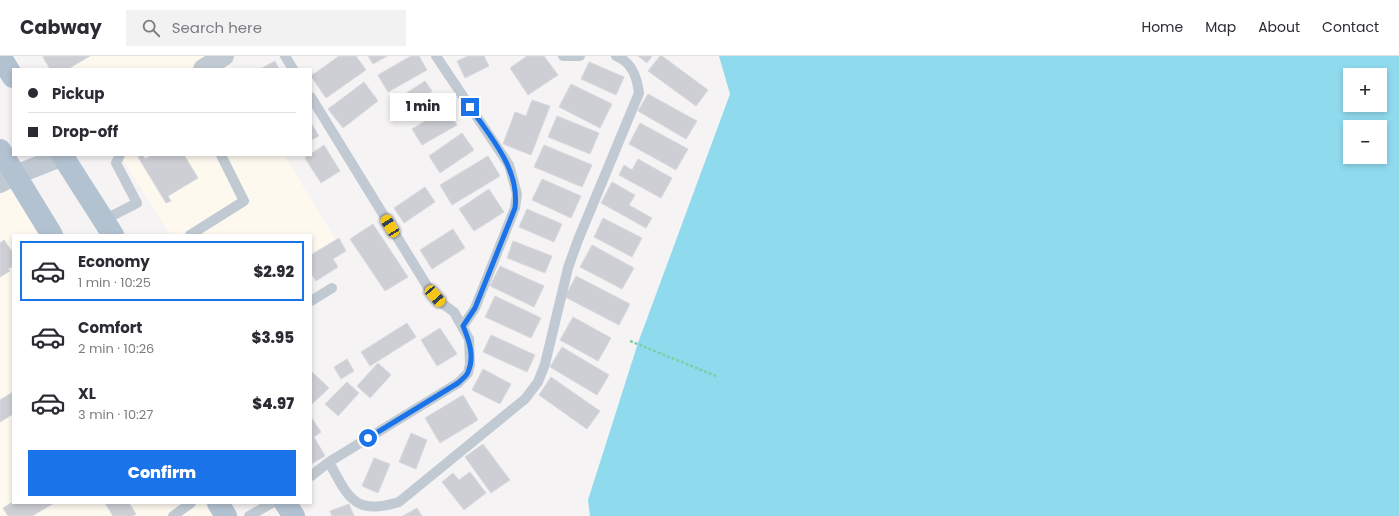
<!DOCTYPE html>
<html lang="en">
<head>
<meta charset="utf-8">
<style>
  body { margin:0; font-family:Poppins,sans-serif; background:#f2f2f3; color:#2b2b33; height:100vh; display:flex; flex-direction:column; font-size:15px; white-space:nowrap }
  * { box-sizing:border-box; margin:0 }
  p { font-size:13px; color:#7c7c81 }
  .icon { flex:none; width:22px; height:22px; fill:none; stroke:currentColor; stroke-width:2; stroke-linecap:round; stroke-linejoin:round }
  .map { position:relative; flex:1; overflow:hidden }
  .details { position:absolute; left:12px; top:178px; width:300px; height:270px; display:flex; flex-direction:column; background:#fff; border-radius:0px; box-shadow:0 2px 6px #0003 }
  .details>* { flex:none }
  .guide { position:absolute; left:12px; top:12px; width:300px; height:88px; border-radius:0px; box-shadow:0 2px 6px #0003; display:grid; align-content:center; height:88px; padding:0 16px; background:#fff }
  .fabs { position:absolute; left:1343px; top:12px; display:grid; gap:8px }
  .fabs a { display:grid; place-items:center; width:44px; height:44px; border-radius:0px; background:#fff; box-shadow:0 2px 6px #0003; font-size:20px }
  .end { position:absolute; width:18px; height:18px; margin:-9px; border:5px solid #1a73e8; background:#fff; box-shadow:0 0 0 2px #fff }
  .from { border-radius:50% }
  .bubble { position:absolute; height:28px; border-radius:0px; background:#fff; box-shadow:0 2px 6px #0003; font-size:13px; font-weight:800; line-height:28px; text-align:center }
  .car { position:absolute; width:12px; height:24px; margin:-12px -6px; border-radius:5px; box-shadow:0 0 3px 1px #0007; background:linear-gradient(#f5c518 24%,#345 0 40%,#f5c518 0 76%,#345 0 86%,#f5c518 0) }
  .guide b { display:flex; align-items:center; gap:14px; height:38px; font-size:15px }
  .guide b+b { border-top:1px solid #e1e1e2 }
  .guide i { width:10px; height:10px; background:#2b2b33 }
  ul { padding:7px 0 0; list-style:none }
  li { display:flex; align-items:center; gap:12px; height:60px; margin:0 8px 6px; padding:0 8px; border:2px solid transparent; border-radius:0px }
  li div { flex:1 }
  li b { display:block; font-size:15px }
  li em { font-style:normal; font-weight:800 }
  li.current { border-color:#1a73e8 }
  li>.icon { width:36px; height:36px; stroke-width:1.5 }
  .button { display:flex; gap:8px; margin-top:auto; padding:8px 16px }
  .button a { flex:1; height:46px; border-radius:0px; background:#1a73e8; color:#fff; font-size:16px; font-weight:800; line-height:46px; text-align:center }
  header { display:flex; align-items:center; gap:24px; box-sizing:border-box; height:56px; padding:0 20px; background:#fff; border-bottom:1px solid #e1e1e2 }
  header strong { font-size:19px }
  nav { display:flex; gap:22px; margin-inline-start:auto; font-size:14px }
  .search { width:280px; height:36px; background:#f2f2f3; display:flex; align-items:center; gap:10px; box-sizing:border-box; padding:0 14px; border-radius:0px; color:#7c7c81; font-size:15px }
  .map>svg:first-child { display:block }
</style>
</head>
<body>
<header>
<strong>Cabway</strong>
<div class="search"><svg class="icon" aria-label="search" viewBox="0 0 24 24"><circle cx="10" cy="10" r="6"/><path d="M15 15l6 6"/></svg>Search here</div>
<nav><a>Home</a><a>Map</a><a>About</a><a>Contact</a></nav>
</header>
<div class="map">
<svg width="1399" height="460" viewBox="0 0 1399 460">
  <rect width="100%" height="100%" fill="#f5f3f3"/>
  <path fill="#fdf9ef" d="M58 0H225L232 13H66Z
    M120 99H284L336 184 311 201V179H170Z
    M0 116 39 179H13V447H204L212 460H0Z"/>
  <path fill="#90daee" fill-rule="evenodd" d="M719 0H1399V460H590L588 444 638 287 730 38ZM1350 19H1380V49H1350ZM1350 71H1380V101H1350Z"/>
  <path fill="#cdcfd5" stroke="#d7d9de" d="M45 0H90L68 13H50L43 1Z
    M339 0H356L366 14 326 42 311 20Z
    M368 0H387L373 8Z
    M411 0H419L427 14 388 36 378 19Z
    M468 0H484L489 10 465 22 457 5Z
    M527 0H544L558 19 528 39 510 12Z
    M638 0H652L647 7Z
    M660 0H662L708 34 696 50 648 15Z
    M275 5 279 13H260Z
    M589 6 624 21 616 39 581 23Z
    M425 25 432 35 401 55 394 45Z
    M364 26 378 45 343 72 328 53Z
    M571 28 612 48 600 72 559 51Z
    M648 38 697 65 686 83 638 55Z
    M532 44 550 50 531 99 503 88 515 56 526 60Z
    M447 52 457 69 422 89 412 73Z
    M557 60 599 77 590 98 548 81Z
    M311 67 319 80 311 84Z
    M640 67 688 93 676 114 629 88Z
    M462 77 474 94 440 117 429 100Z
    M324 89 340 115 321 127 305 102Z
    M544 89 592 109 582 131 534 111Z
    M141 99H143L145 103 152 99H184L198 122 168 140 171 145 166 147 138 101Z
    M488 100 500 120 452 149 440 129Z
    M638 103 672 122 661 142 619 119 624 109 632 114Z
    M542 123 581 140 571 162 532 144Z
    M612 126 635 139 629 149 652 162 646 172 601 147Z
    M425 131 435 146 404 167 394 152Z
    M489 133 504 156 474 175 459 153Z
    M527 153 562 168 554 186 519 171Z
    M603 162 642 182 632 201 594 181Z
    M373 168 408 221 385 235 350 183Z
    M453 173 465 192 432 213 420 194Z
    M339 182 346 195 333 203 338 211 316 225 311 217V199Z
    M4 184 13 197V210L8 213 10 215 0 221V187Z
    M513 185 552 200 545 217 507 202Z
    M592 189 634 212 622 233 580 211Z
    M500 210 544 230 534 251 490 230Z
    M576 220 630 248 619 269 565 241Z
    M495 240 541 262 531 282 485 261Z
    M573 261 611 282 598 305 560 284Z
    M407 267 416 281 370 310 361 296Z
    M440 272 457 298 437 310 421 284Z
    M491 279 535 299 527 316 483 296Z
    M562 291 609 319 597 339 550 311Z
    M347 303 354 315 341 323 334 311Z
    M378 307 391 319 370 342 357 330Z
    M483 313 511 328 500 348 472 334Z
    M311 315 329 332 311 349Z
    M551 321 600 355 587 373 539 339Z
    M347 326 359 337 338 360 325 348Z
    M13 336V358L0 366V344Z
    M463 339 478 364 440 387 425 362Z
    M311 361 321 376 314 381 325 400 311 408Z
    M411 377 427 384 416 413 399 406Z
    M483 388 510 424 491 437 465 401Z
    M374 402 390 408 378 437 362 430Z
    M470 416 486 437 464 454 442 426 453 417 459 424Z
    M13 446V447H54L32 460H8L3 452Z
    M105 447H129L136 458 133 460H113Z
    M349 448 354 460H332L330 455Z
    M417 452 422 460H403Z"/>
  <g fill="none" stroke-linecap="round" stroke-linejoin="round">
    <path stroke="#7ad0a6" stroke-width="2.5" stroke-dasharray="3 2" stroke-linecap="butt" d="M630 285 716 320"/>
    <path stroke="#c1cad2" stroke-width="10" d="M285 0 293 13
      M436 0 509 109 517 138 515 152 475 252 463 270
      M563 0H580
      M311 41 429 233 440 246 454 256 469 283 470 308 468 317 458 327 329 406 311 420
      M104 164 137 147 116 107 120 99
      M190 179 244 145 221 99
      M311 245 332 232
      M329 406C348 441 354 460 399 446L525 343 538 326 545 308 568 212 578 184 639 37C637 21 632 6 616 0
      M173 460 191 447
      M249 460 272 447"/>
    <path stroke="#c1cad2" stroke-width="20" d="M203 13 224 0
      M0 127 15 119 66 99"/>
    <path stroke="#b3c2d1" stroke-width="22" d="M0 0 13 21
      M0 94 52 179
      M62 99 113 179
      M218 447 226 460
      M285 447 294 460"/>
  </g>
  <g fill="none" stroke-linecap="round" stroke-linejoin="round">
    <path stroke="#1a73e8" stroke-width="5" d="M368 382 458 327C461 324 467 320 468 316 475 301 469 284 463 270L475 252 515 152C520 113 491 82 470 51"/>
  </g>
</svg>
<div class="fabs">
<a>+</a>
<a>−</a>
</div>
<i class="end from" style="left:368px;top:382px"></i>
<i class="end" style="left:470px;top:51px"></i>
<div class="bubble" style="left:390px;top:37px;width:66px">1 min</div>
<i class="car" style="left:390px;top:170px;rotate:328deg"></i>
<i class="car" style="left:435px;top:240px;rotate:139deg"></i>
<div class="guide">
<b><i class="from"></i>Pickup</b>
<b><i></i>Drop-off</b>
</div>
<section class="details">
<ul>
<li class="current"><svg class="icon" aria-label="car" viewBox="0 0 24 24"><path d="M5 17H2v-5l4-1 3-4h7l3 4 3 1v5h-3M9 17h6M6 11h13"/><circle cx="7" cy="17" r="2"/><circle cx="17" cy="17" r="2"/></svg><div><b>Economy</b><p>1 min · 10:25</p></div><em>$2.92</em></li>
<li><svg class="icon" aria-label="car" viewBox="0 0 24 24"><path d="M5 17H2v-5l4-1 3-4h7l3 4 3 1v5h-3M9 17h6M6 11h13"/><circle cx="7" cy="17" r="2"/><circle cx="17" cy="17" r="2"/></svg><div><b>Comfort</b><p>2 min · 10:26</p></div><em>$3.95</em></li>
<li><svg class="icon" aria-label="car" viewBox="0 0 24 24"><path d="M5 17H2v-5l4-1 3-4h7l3 4 3 1v5h-3M9 17h6M6 11h13"/><circle cx="7" cy="17" r="2"/><circle cx="17" cy="17" r="2"/></svg><div><b>XL</b><p>3 min · 10:27</p></div><em>$4.97</em></li>
</ul>
<div class="button"><a>Confirm</a></div>
</section>
</div>
</body>
</html>
